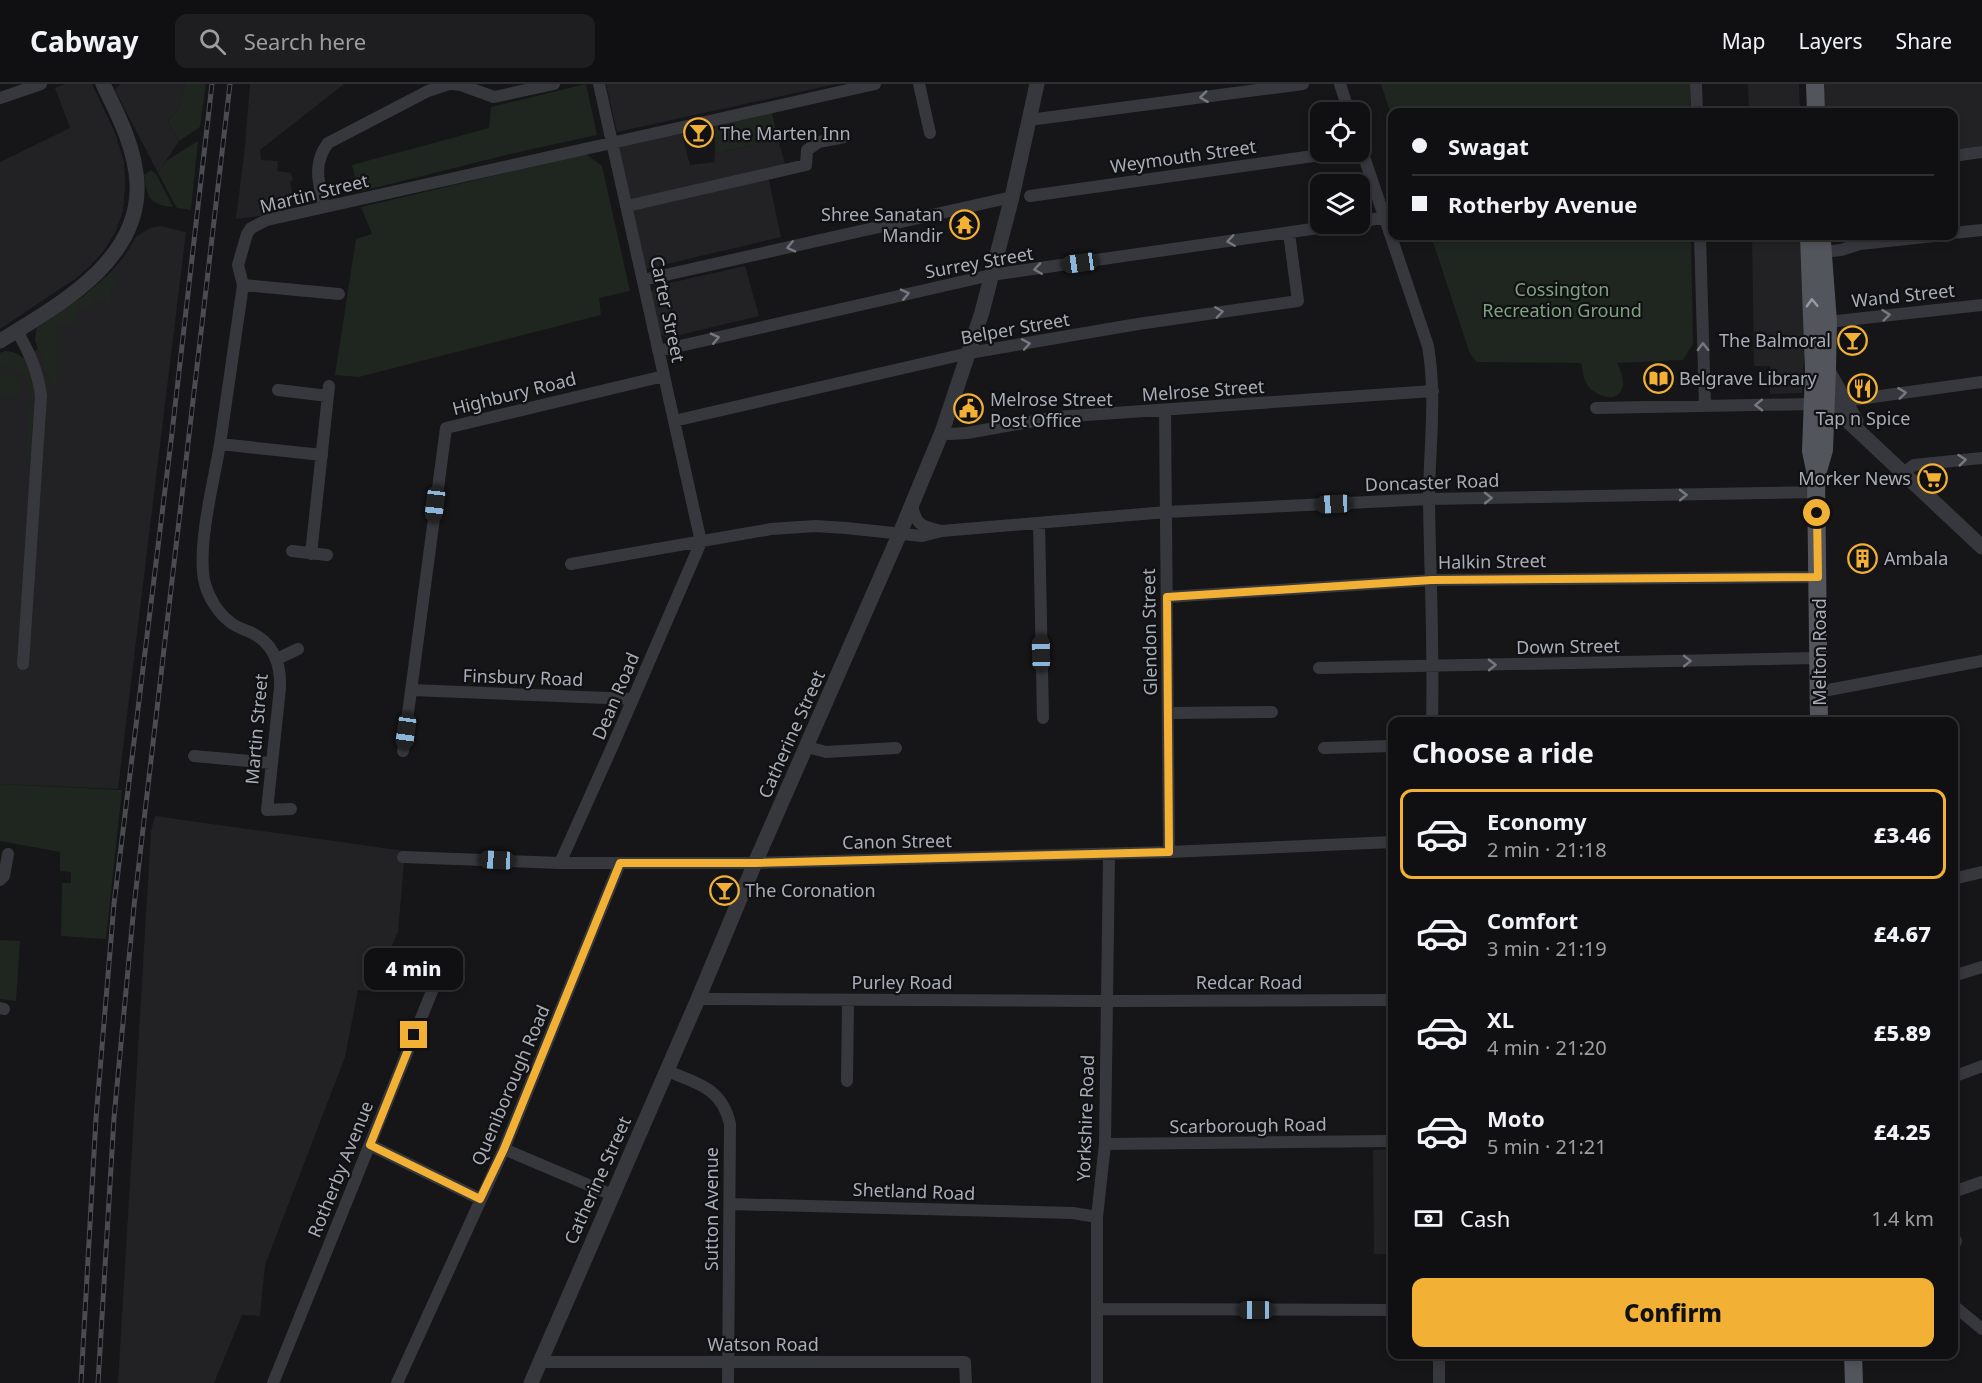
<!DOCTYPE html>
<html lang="en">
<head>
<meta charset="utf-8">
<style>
  body { margin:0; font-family:"Noto Sans",sans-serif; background:#1e1e20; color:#f1f3f6; height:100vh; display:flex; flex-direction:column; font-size:22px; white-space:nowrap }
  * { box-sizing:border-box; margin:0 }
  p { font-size:20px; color:#9c9d9f }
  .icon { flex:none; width:33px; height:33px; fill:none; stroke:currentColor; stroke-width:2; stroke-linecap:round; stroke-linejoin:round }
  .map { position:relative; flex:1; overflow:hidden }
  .sheet { position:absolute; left:1388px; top:633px; width:570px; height:642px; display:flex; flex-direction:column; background:#101012; border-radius:12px; box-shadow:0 3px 9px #0003,0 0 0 2px #303032 }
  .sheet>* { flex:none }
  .top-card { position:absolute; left:1388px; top:24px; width:570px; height:132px; border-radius:12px; box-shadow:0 3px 9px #0003,0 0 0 2px #303032; display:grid; align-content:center; height:132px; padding:0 24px; background:#101012 }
  .tools { position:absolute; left:1310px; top:18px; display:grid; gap:12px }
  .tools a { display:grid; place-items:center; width:60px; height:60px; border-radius:12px; background:#101012; box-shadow:0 3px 9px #0003,0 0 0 2px #303032; font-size:30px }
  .end { position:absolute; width:27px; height:27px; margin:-14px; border:8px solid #f2b134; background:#111; box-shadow:0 0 0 3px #111 }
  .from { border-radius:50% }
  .bubble { position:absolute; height:42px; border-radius:12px; background:#101012; box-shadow:0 3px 9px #0003,0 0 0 2px #303032; font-size:20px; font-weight:800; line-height:42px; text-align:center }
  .car { position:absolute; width:18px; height:36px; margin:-18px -9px; border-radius:8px; box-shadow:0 0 4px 2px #0007; background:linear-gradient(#222 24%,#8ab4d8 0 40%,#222 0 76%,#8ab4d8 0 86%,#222 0) }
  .top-card b { display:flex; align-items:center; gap:21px; height:57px; font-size:22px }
  .top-card b+b { border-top:2px solid #303032 }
  .top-card i { width:15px; height:15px; background:#f1f3f6 }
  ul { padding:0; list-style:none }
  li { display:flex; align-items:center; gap:18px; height:90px; margin:0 12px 9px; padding:0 12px; border:3px solid transparent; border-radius:12px }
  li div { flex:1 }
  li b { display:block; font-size:22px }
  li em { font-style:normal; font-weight:800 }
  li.active { border-color:#f2b134 }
  li>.icon { width:54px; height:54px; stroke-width:1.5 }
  h2 { padding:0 24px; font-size:27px; line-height:72px }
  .pay { display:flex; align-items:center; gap:15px; height:66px; padding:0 24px; font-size:22px }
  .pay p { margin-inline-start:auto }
  .button { display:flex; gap:12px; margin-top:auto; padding:12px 24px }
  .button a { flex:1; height:69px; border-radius:12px; background:#f2b134; color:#111; font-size:24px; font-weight:800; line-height:69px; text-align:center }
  header { display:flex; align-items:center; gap:36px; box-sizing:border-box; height:84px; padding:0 30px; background:#101012; border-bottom:2px solid #303032 }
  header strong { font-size:28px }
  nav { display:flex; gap:33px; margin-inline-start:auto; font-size:21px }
  .search { width:420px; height:54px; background:#1e1e20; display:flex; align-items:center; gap:15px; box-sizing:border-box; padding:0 21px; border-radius:12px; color:#9c9d9f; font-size:22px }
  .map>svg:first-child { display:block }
</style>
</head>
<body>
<header>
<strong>Cabway</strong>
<div class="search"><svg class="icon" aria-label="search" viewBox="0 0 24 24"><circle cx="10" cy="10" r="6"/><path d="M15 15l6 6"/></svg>Search here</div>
<nav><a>Map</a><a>Layers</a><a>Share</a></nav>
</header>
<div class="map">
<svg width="1982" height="1299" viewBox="0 0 1982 1299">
  <rect width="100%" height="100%" fill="#161618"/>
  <path fill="#222225" d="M66 0H92L116 51 124 78 125 102 123 127 115 149 103 168 90 182 75 195 0 245V78L70 44 55 4Z
    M120 0H185L179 23 168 38 179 57 158 89 115 6Z
    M250 0H344L260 66 261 76 278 77 277 87 291 89 293 96 290 98 292 109H289L292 124 259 132 236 135 245 63Z
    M606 0H836L617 48Z
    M1748 0H1799L1800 28H1749Z
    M1821 0H1982V62L1953 66V28H1823Z
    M681 46 690 81 714 78 715 70 778 55 786 84 629 119 615 63Z
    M768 92 781 153 646 185 631 124Z
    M161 142 186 148 118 705 0 700V269L5 267 12 268 23 274 38 265 35 256 37 244 85 211 111 188 125 171 136 153 150 144Z
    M1752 152H1803L1806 237 1802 309 1770 310V282H1754Z
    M745 182 759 232 667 254 660 250 651 208 656 202Z
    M155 732 405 767 398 848 372 907 358 906 345 973 265 1181 260 1232 242 1231 214 1299H118L151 747Z
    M1392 1065V1170H1374L1373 1066Z"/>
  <path fill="#1e261f" d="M185 0H206L200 43 179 57 168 38 179 23Z
    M586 0 597 51 514 69 358 108 352 81 489 44 491 23Z
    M1381 0H1690V28H1392V33Z
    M771 25 778 55 715 70V38Z
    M198 57 191 126 177 124 158 89 166 77Z
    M586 70 602 82 630 207 599 214 601 231 359 293 335 291 356 155 372 150 361 123Z
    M151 86 156 90 173 123C149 121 147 113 144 91Z
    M1431 152H1691L1693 260 1683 276 1617 279C1621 287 1626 298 1621 307 1614 320 1594 310 1588 302 1583 295 1583 286 1581 279L1477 278 1470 270Z
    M111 188 119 200 111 205 109 223 104 222 105 214H93V222H78L76 239H57V300H50L44 279 35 256 37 244 85 211Z
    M5 267C11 268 18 268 22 274 40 298 31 349 29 378H26L31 309C29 292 16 284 0 282V269Z
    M0 288 14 293 21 299 20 311 0 310Z
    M0 700 122 706 106 855 61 852 62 799H71V788L60 787V768L0 757Z
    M0 856 20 857 16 917 0 915Z"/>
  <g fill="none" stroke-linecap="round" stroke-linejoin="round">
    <path stroke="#37383d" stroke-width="12" d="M452 0 461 1 494 13 554 0
      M599 0 701 458
      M919 0 930 49
      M1340 0 1349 28
      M1696 0 1697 28
      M0 14 41 0
      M1029 36 1303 0
      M1359 58 1428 262C1437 314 1429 365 1429 417 1430 491 1434 564 1432 638
      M1953 72 1982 68
      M1030 112 1342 68
      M627 122 806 81 807 66 819 58 844 53
      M324 123C319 100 312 80 328 59L428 7 449 0
      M1359 138 1391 132
      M1953 149 1982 146
      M1700 152 1705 322
      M1823 168 1841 166 1860 160 1934 152
      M643 196 1012 113
      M243 201 339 210
      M1828 238 1982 221
      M17 247C29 268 38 287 41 312L23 580
      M658 267 991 191 1347 140
      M278 306 328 312
      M1844 317 1982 298
      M1596 324 1813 320
      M1165 327 1169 768
      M674 337 969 269 1138 240 1298 217 1289 149
      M942 348 949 350 967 349 1057 333 1433 307
      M220 360 322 371
      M1903 389 1914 381 1982 374
      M912 421C916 442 922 442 941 447
      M1039 439 1043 634
      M292 467 327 471
      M311 470 329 302
      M571 480 771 445 815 442 846 444 922 452 942 447 1166 428 1429 415 1816 408
      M1167 513 1432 496 1818 493
      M277 575 298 565
      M1319 584 1818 574
      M412 606 632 615
      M1818 608 1982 577
      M1168 629 1272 628
      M807 663 826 668 896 664
      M1324 664 1392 662
      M403 667 446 344 664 292
      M194 672 271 679
      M291 725 267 726 280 604C281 580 274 559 250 548 243 545 236 543 230 538 218 529 209 514 205 500 196 465 214 397 220 360 228 307 235 254 243 201L238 181 247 150 251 144 267 136 875 0
      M403 773 560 779H755L1169 768 1392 758
      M560 779 613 661 701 458
      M1953 795 1982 788
      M0 796 4 792 8 770
      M1953 892 1982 883
      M698 915 1106 917 1392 916
      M0 924 4 925
      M667 987C697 999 722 1004 730 1040L728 1299
      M1953 993 1982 982
      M847 997 848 916
      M1105 1060 1392 1057
      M370 1061 480 1115
      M504 1065 612 1111
      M1953 1108 1982 1098
      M730 1120 1073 1129 1097 1133
      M1953 1151 1956 1157 1953 1164
      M1953 1221 1982 1245
      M1097 1225 1392 1226
      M1439 1270V1299
      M541 1278H965L966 1299
      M273 1299 441 885
      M397 1299 504 1065 620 779
      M1097 1299V1133L1105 1060 1109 770"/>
    <path stroke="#37383d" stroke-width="15" d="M0 257C57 222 141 177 137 99 135 63 118 31 103 0
      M1827 285 1856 337
      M1826 320 1833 323 1982 463
      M531 1299 698 915 755 779 900 449 942 348 982 228 1012 113 1037 0"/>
    <path stroke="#53555c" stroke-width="18" d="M1815 0 1816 28
      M1809 152 1814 287 1811 367 1816 391 1819 638
      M1817 390 1824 366 1827 285 1828 238 1822 158
      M1853 1270 1854 1299"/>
    <defs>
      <path id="rail" d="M81 1299 96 1034 114 820 172 349 212 0
        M98 1299 114 1034 134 822 230 0"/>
    </defs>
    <use href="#rail" stroke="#4a4c52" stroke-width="5"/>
    <use href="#rail" stroke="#111113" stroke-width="3" stroke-dasharray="9" stroke-linecap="butt"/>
  </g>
  <defs><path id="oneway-chevron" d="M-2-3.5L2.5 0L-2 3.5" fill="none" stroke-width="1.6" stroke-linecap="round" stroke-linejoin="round" transform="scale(1.5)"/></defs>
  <g stroke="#757881">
    <use href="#oneway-chevron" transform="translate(1204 13) rotate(173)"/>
    <use href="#oneway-chevron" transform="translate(1231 157) rotate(172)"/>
    <use href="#oneway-chevron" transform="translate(791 163) rotate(167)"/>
    <use href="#oneway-chevron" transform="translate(1038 185) rotate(172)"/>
    <use href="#oneway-chevron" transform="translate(905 210) rotate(-13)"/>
    <use href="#oneway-chevron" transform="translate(1219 228) rotate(-8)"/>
    <use href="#oneway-chevron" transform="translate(1886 231) rotate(-6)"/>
    <use href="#oneway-chevron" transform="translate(715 254) rotate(-13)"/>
    <use href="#oneway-chevron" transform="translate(1026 260) rotate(-10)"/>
    <use href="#oneway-chevron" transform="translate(1703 263) rotate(-91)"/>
    <use href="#oneway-chevron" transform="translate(1902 309) rotate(-7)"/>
    <use href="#oneway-chevron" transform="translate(1759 321) rotate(179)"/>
    <use href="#oneway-chevron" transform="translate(1962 376) rotate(-6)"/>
    <use href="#oneway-chevron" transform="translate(1683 411) rotate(-1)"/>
    <use href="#oneway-chevron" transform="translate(1488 414) rotate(-1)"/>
    <use href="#oneway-chevron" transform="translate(1687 577) rotate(-1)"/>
    <use href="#oneway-chevron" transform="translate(1492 581) rotate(-1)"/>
  </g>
  <use stroke="#979ba6" href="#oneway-chevron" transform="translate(1812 219) rotate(-92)"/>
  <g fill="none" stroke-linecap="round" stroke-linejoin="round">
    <path stroke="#f2b134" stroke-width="8" d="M414 951 370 1061 480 1115 504 1065 620 779H755L1169 768 1167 513 1432 496 1818 493 1817 429"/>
  </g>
  <defs>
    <symbol id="bar-ring" viewBox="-11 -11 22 22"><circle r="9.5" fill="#111113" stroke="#f2b134" stroke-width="1.5"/><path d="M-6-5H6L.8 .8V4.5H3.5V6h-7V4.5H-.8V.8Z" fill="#f2b134"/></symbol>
    <symbol id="temple-ring" viewBox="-11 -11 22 22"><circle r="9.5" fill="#111113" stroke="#f2b134" stroke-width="1.5"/><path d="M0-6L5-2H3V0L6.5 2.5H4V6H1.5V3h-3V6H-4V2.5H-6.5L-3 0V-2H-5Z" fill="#f2b134"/></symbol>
    <symbol id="library-ring" viewBox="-11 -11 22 22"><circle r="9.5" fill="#111113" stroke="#f2b134" stroke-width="1.5"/><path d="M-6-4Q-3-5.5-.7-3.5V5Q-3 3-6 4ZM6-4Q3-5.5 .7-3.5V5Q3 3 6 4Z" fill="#f2b134"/></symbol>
    <symbol id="restaurant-ring" viewBox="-11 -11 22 22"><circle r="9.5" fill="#111113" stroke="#f2b134" stroke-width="1.5"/><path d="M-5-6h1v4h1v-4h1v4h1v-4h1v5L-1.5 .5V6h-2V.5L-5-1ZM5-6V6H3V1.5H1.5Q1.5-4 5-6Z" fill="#f2b134"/></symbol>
    <symbol id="civic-ring" viewBox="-11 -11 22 22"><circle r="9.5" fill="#111113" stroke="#f2b134" stroke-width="1.5"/><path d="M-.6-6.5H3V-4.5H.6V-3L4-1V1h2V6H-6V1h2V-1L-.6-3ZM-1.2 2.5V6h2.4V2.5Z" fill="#f2b134"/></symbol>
    <symbol id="supermarket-ring" viewBox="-11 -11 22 22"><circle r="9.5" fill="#111113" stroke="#f2b134" stroke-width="1.5"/><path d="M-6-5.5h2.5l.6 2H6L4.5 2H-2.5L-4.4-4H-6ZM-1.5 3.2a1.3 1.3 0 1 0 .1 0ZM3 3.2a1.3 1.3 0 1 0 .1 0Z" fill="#f2b134"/></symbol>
    <symbol id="building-ring" viewBox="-11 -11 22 22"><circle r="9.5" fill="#111113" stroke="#f2b134" stroke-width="1.5"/><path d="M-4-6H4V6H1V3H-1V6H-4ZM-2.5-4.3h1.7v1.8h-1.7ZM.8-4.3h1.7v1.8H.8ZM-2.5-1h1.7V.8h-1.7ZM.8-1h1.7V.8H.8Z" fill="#f2b134"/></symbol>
  </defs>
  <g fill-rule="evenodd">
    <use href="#bar-ring" x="682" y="32" width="33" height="33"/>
    <use href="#temple-ring" x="948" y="124" width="33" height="33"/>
    <use href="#bar-ring" x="1836" y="240" width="33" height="33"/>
    <use href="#library-ring" x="1642" y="278" width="33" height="33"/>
    <use href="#restaurant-ring" x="1846" y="288" width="33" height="33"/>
    <use href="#civic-ring" x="952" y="308" width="33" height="33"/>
    <use href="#supermarket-ring" x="1916" y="378" width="33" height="33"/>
    <use href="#building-ring" x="1846" y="458" width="33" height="33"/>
    <use href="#bar-ring" x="708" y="790" width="33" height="33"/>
  </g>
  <g text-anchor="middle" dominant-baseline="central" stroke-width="4.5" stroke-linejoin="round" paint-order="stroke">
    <g font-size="18" fill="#a8adb8" stroke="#111113" text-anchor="start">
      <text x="720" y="49">The Marten Inn</text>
      <text x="943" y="130" text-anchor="end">Shree Sanatan<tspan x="943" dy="21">Mandir</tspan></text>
      <text x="1831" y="256" text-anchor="end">The Balmoral</text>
      <text x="1679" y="294">Belgrave Library</text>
      <text x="990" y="315">Melrose Street<tspan x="990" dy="21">Post Office</tspan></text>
      <text x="1863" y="334" text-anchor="middle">Tap n Spice</text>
      <text x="1911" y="394" text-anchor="end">Morker News</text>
      <text x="1884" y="474">Ambala</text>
      <text x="745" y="806">The Coronation</text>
    </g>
    <g font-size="18" fill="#a8adb8" stroke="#111113">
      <text transform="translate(1183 72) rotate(-8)">Weymouth Street</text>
      <text transform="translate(314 109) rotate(-14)">Martin Street</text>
      <text transform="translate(979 178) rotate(-10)">Surrey Street</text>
      <text transform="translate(1903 211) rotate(-6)">Wand Street</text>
      <text transform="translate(668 225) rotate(78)">Carter Street</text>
      <text transform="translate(1015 244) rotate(-10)">Belper Street</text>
      <text transform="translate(1203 306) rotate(-4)">Melrose Street</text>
      <text transform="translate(514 309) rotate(-14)">Highbury Road</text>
      <text transform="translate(1432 398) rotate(-2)">Doncaster Road</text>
      <text transform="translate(1492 477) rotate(-1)">Halkin Street</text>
      <text transform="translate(1149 548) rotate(-91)">Glendon Street</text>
      <text transform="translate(1568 562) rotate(-1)">Down Street</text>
      <text transform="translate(1819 568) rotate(-90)">Melton Road</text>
      <text transform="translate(523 593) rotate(2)">Finsbury Road</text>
      <text transform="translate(615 612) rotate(-67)">Dean Road</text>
      <text transform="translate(256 645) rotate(-85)">Martin Street</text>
      <text transform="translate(791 650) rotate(-66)">Catherine Street</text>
      <text transform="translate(897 757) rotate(-1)">Canon Street</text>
      <text x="902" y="898">Purley Road</text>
      <text x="1249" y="898">Redcar Road</text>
      <text transform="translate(510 1001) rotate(-67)">Queniborough Road</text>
      <text transform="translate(1085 1034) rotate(-88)">Yorkshire Road</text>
      <text transform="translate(1248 1041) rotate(-1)">Scarborough Road</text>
      <text transform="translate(340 1085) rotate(-68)">Rotherby Avenue</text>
      <text transform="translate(597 1096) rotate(-66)">Catherine Street</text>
      <text transform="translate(914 1107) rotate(2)">Shetland Road</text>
      <text transform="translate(711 1125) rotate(-90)">Sutton Avenue</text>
      <text x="763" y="1260">Watson Road</text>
    </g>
    <g font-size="18" fill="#7fa381" stroke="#111113">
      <text x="1562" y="205">Cossington<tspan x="1562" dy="21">Recreation Ground</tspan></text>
    </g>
  </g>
</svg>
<div class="tools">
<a><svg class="icon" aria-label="locate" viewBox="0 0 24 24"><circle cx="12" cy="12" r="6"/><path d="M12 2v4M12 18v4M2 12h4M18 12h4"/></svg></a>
<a><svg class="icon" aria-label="layers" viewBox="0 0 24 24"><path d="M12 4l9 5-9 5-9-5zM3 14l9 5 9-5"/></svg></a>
</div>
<i class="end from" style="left:1817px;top:429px"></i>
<i class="end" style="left:414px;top:951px"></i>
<div class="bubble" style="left:364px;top:864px;width:99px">4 min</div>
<i class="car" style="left:1080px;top:179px;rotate:262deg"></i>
<i class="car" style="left:435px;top:420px;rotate:187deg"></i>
<i class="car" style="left:1334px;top:420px;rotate:267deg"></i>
<i class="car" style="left:1041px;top:569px;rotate:359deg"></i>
<i class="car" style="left:406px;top:647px;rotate:188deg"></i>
<i class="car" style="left:497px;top:776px;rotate:273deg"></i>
<i class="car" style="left:1256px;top:1226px;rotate:270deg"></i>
<div class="top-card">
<b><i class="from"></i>Swagat</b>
<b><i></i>Rotherby Avenue</b>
</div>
<section class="sheet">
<h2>Choose a ride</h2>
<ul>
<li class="active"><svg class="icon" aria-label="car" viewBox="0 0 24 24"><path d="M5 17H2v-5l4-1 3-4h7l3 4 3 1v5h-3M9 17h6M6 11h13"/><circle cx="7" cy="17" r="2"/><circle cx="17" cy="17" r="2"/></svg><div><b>Economy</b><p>2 min · 21:18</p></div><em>£3.46</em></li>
<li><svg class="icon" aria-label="car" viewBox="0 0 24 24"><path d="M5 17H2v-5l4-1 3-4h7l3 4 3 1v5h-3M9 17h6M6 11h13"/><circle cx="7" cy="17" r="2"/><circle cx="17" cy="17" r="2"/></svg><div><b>Comfort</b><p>3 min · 21:19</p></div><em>£4.67</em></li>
<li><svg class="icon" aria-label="car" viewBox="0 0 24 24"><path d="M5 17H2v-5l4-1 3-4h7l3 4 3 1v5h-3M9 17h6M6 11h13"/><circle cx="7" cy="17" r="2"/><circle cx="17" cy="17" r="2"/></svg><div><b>XL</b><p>4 min · 21:20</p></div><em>£5.89</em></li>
<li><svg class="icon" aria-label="car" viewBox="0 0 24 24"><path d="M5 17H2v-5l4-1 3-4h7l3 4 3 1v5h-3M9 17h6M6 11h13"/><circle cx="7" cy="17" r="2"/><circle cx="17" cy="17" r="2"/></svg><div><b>Moto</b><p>5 min · 21:21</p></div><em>£4.25</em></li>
</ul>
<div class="pay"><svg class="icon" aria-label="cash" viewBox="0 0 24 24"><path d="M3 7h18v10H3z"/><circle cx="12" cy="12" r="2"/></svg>Cash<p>1.4 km</p></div>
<div class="button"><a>Confirm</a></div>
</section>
</div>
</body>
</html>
